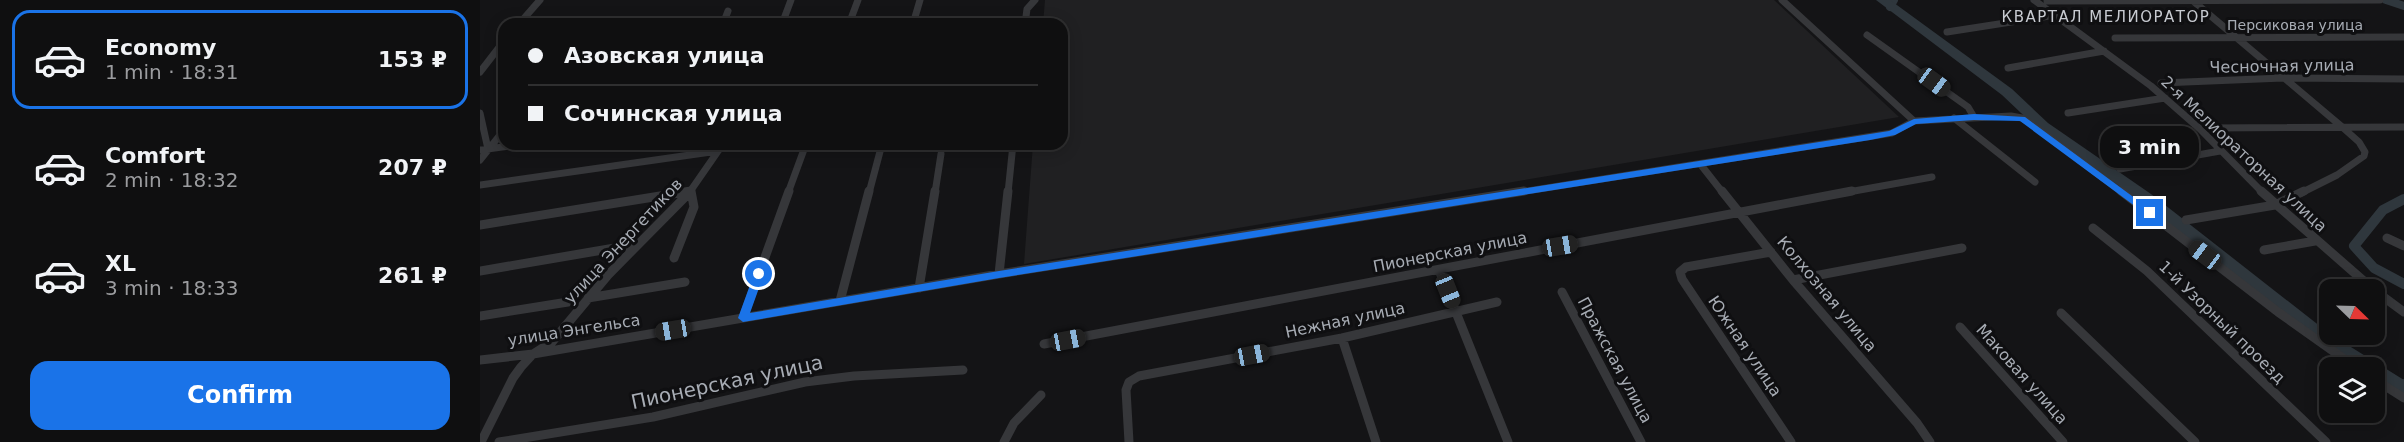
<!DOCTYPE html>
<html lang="en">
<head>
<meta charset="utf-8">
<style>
  body { margin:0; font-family:"DejaVu Sans",sans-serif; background:#181819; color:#f1f3f6; height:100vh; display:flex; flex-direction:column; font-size:22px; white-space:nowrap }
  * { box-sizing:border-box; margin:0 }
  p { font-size:20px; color:#9b9c9f }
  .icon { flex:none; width:33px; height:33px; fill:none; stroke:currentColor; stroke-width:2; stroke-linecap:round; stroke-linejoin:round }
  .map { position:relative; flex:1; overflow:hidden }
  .side { display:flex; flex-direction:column; background:#0f0f10; width:480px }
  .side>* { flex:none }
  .top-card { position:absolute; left:18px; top:18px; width:570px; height:132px; border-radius:18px; box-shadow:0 3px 15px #0003,0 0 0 2px #2f2f30; display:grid; align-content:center; height:132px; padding:0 30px; background:#0f0f10 }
  .needle { width:39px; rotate:113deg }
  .fabs { position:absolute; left:1839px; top:279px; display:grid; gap:12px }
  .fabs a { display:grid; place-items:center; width:66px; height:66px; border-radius:12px; background:#0f0f10; box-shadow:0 3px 15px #0003,0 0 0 2px #2f2f30; font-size:30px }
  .end { position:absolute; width:27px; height:27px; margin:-14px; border:8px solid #1a73e8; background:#fff; box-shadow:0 0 0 3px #fff }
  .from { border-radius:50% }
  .bubble { position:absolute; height:42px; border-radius:18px; background:#0f0f10; box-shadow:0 3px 15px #0003,0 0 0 2px #2f2f30; font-size:20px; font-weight:600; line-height:42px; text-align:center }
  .car { position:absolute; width:18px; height:36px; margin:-18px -9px; border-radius:8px; box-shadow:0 0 4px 2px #0007; background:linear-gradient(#222 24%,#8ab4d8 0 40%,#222 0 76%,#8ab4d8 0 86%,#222 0) }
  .top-card b { display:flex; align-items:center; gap:21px; height:57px; font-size:22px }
  .top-card b+b { border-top:2px solid #2f2f30 }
  .top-card i { width:15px; height:15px; background:#f1f3f6 }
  ul { padding:10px 0 0; list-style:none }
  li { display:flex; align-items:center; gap:18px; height:99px; margin:0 12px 9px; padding:0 18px; border:3px solid transparent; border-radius:18px }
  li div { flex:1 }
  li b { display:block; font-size:22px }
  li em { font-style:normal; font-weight:600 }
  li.on { border-color:#1a73e8 }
  li>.icon { width:54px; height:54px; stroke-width:1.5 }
  .cta { display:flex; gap:12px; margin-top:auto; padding:12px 30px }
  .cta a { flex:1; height:69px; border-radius:18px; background:#1a73e8; color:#fff; font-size:24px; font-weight:600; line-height:69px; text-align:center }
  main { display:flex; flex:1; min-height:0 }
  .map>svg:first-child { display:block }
</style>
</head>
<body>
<main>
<section class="side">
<ul>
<li class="on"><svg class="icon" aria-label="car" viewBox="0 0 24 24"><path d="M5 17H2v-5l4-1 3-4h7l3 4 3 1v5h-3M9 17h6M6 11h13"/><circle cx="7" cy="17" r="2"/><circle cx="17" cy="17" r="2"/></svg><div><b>Economy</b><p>1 min · 18:31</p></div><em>153 ₽</em></li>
<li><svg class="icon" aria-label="car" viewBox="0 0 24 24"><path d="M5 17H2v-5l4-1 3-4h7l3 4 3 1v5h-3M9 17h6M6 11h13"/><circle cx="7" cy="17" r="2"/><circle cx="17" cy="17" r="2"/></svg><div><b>Comfort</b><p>2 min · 18:32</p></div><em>207 ₽</em></li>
<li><svg class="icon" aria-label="car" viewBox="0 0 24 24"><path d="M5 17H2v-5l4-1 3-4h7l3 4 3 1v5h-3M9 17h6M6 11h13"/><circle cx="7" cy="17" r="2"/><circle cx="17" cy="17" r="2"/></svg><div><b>XL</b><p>3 min · 18:33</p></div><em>261 ₽</em></li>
</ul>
<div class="cta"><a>Confirm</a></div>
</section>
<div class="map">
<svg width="1924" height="442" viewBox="0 0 1924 442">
  <rect width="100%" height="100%" fill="#141416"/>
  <path fill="#202022" d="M565 0H1294L1419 117 544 264 553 144H582V24H563Z"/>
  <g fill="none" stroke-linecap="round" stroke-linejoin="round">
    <path stroke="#2f373d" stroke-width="8" d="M1906 0 1924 6
      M1410 7 1414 0"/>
    <path stroke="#2f373d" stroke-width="10" d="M1924 199 1903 210 1874 246 1894 268 1924 284
      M1919 387 1924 384"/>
    <path fill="#2f373d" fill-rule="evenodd" d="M1396 0H1410L1532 89 1568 123 1671 194 1850 334 1924 380V397L1894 381V368H1873L1839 346 1659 200 1558 129 1522 95Z"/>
    <path stroke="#36373a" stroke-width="7" d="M1302 0 1434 121
      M1554 0 1671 86 1720 129 1783 193
      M1712 0 1861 126 1879 142 1885 152 1884 156 1857 175 1821 193
      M1567 1 1900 0
      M39 24 60 0
      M243 24 248 11
      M302 24 311 0
      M369 24 378 0
      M433 24 440 0
      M545 24 547 9 555 0
      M1467 32 1576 15
      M1387 35 1488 107 1494 117
      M1635 38 1924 37
      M1528 68 1624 51
      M0 72 24 41
      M1681 83 1803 78 1924 79
      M0 113 8 149
      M1588 113 1685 98
      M1474 118 1555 182
      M1732 128 1924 127
      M0 150 44 144
      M0 160 24 130
      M1221 165 1243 193
      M1640 169 1740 151
      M0 185 238 151
      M201 193H211
      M209 193 243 144
      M308 193 326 144
      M389 193 402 144
      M455 193 461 154
      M528 193 533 144
      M1035 193 1412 133 1434 121 1531 116 1542 118 1552 124 1643 193
      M1363 193 1452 177"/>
    <path stroke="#36373a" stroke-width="9" d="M1242 191 1313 280 1437 423 1450 442
      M1641 191 1798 312 1877 368
      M1781 191 1894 290
      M1706 220 1795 205 1824 191
      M0 225 211 191
      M1613 228 1667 271 1846 442
      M1907 238 1924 246
      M1784 250 1835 241
      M1291 252 1206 267 1200 272 1202 279 1311 442
      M194 258 214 207 211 191
      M959 270 1028 442
      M0 271 158 244
      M519 274 528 191
      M1313 280 1482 248
      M439 288 455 191
      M1894 290 1924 312
      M1082 292 1161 442
      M108 298 205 282
      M360 301 389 191
      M1581 313 1715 442
      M0 316 88 302
      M263 318 309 191
      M1480 327 1583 442
      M862 338 896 442
      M564 344 1372 191
      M0 360 53 354 519 274 1044 191
      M1894 379 1924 398
      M1 442 33 378 41 367 53 354 72 342 128 275 211 191
      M19 442 173 417 325 382 374 376 483 370
      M524 442 534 423 561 395
      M649 442 646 390 649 382 659 376 862 338 1017 302"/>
  </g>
  <path fill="#1a73e8" d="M1494 114 1545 117 1675 213 1667 215 1540 121 1494 120 1436 124 1415 135 1390 140 519 278 263 322 258 318 274 274 279 271 284 274 270 313 519 271 1390 134 1409 131 1434 119Z"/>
  <g text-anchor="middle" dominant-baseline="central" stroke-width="6" stroke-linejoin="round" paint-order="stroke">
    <g font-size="14" fill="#a7acb4" stroke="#0f0f11">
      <text x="1815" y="25">Персиковая улица</text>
    </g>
    <g font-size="15" letter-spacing="1.5" fill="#c8cbd1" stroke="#0f0f11">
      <text x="1626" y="17">КВАРТАЛ МЕЛИОРАТОР</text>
    </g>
    <g font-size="16" fill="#a7acb4" stroke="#0f0f11">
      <text transform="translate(1802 66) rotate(-1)">Чесночная улица</text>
      <text transform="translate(1764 154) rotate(43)">2-я Мелиораторная улица</text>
      <text transform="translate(143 241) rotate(-47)">улица Энергетиков</text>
      <text transform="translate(970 252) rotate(-11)">Пионерская улица</text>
      <text transform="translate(1347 294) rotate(50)">Колхозная улица</text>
      <text transform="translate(865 320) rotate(-12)">Нежная улица</text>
      <text transform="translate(1742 322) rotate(44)">1-й Узорный проезд</text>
      <text transform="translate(94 330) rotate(-9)">улица Энгельса</text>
      <text transform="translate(1265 346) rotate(56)">Южная улица</text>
      <text transform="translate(1135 360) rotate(62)">Пражская улица</text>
      <text transform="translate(1542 374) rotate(48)">Маковая улица</text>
    </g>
    <g font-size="20" fill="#a7acb4" stroke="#0f0f11">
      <text transform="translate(247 382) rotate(-12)">Пионерская улица</text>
    </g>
  </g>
</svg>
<div class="fabs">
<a><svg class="needle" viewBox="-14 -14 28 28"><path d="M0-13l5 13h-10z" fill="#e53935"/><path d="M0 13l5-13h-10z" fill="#9b9c9f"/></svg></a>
<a><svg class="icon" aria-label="layers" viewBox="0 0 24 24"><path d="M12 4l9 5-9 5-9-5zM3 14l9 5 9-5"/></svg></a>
</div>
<i class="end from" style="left:279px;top:274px"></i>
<i class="end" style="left:1670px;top:213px"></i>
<div class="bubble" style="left:1620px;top:126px;width:99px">3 min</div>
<i class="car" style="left:1454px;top:82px;rotate:126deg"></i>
<i class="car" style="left:1080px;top:246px;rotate:80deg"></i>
<i class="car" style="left:1725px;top:255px;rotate:307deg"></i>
<i class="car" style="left:968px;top:291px;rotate:158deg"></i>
<i class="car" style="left:193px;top:330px;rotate:260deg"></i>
<i class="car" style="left:588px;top:340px;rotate:79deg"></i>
<i class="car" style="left:772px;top:355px;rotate:79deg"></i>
<div class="top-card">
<b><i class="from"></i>Азовская улица</b>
<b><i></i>Сочинская улица</b>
</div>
</div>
</main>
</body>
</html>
